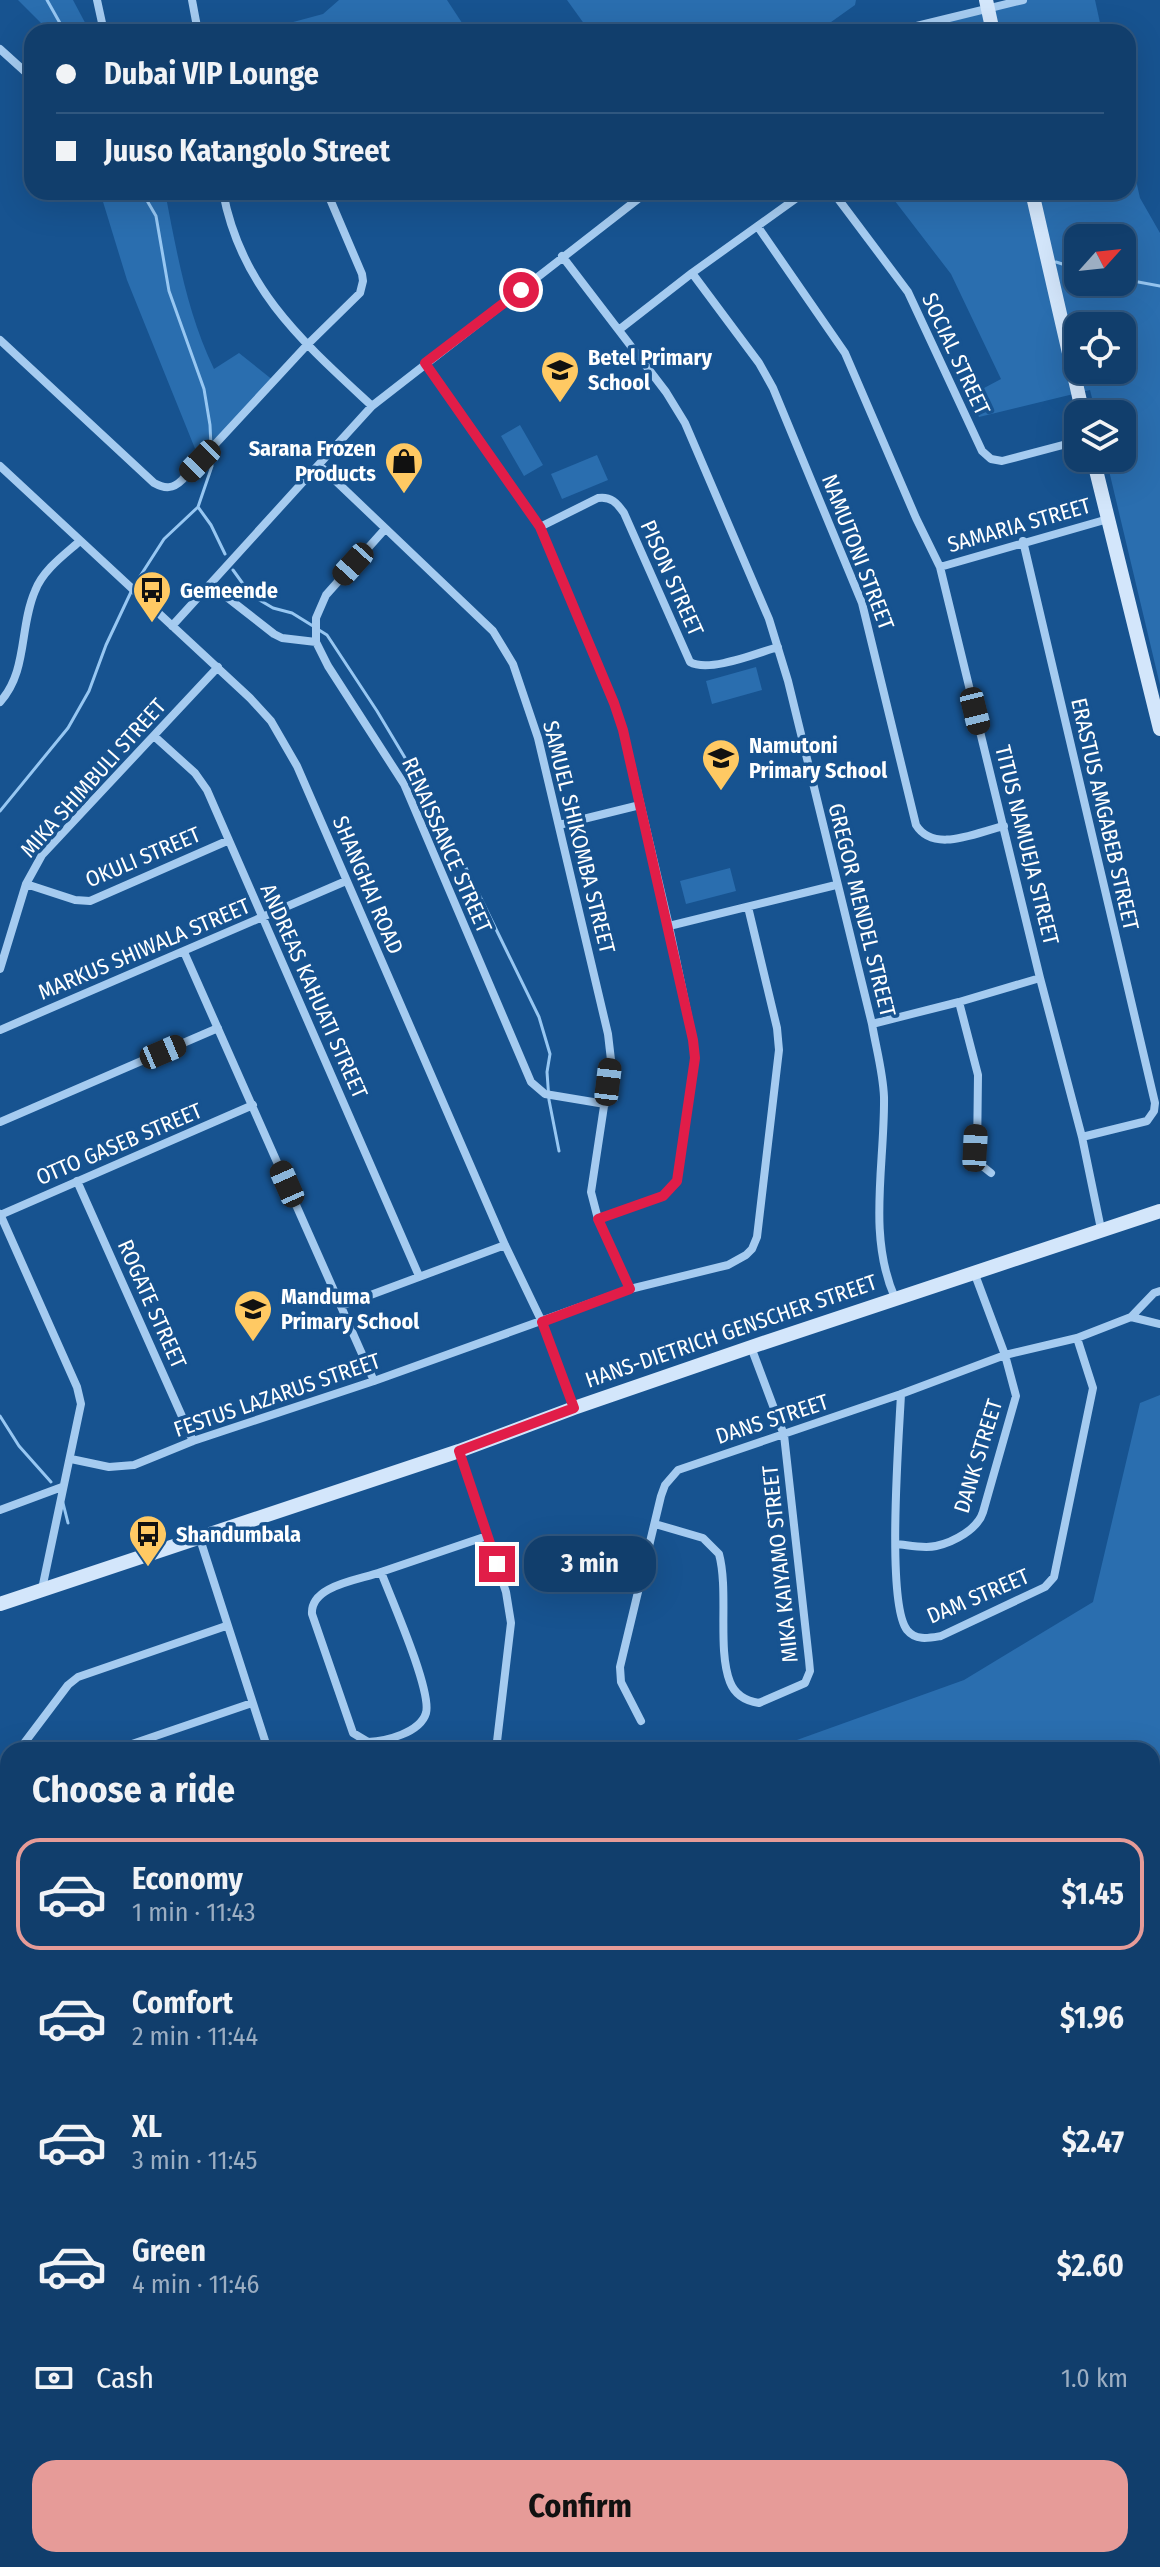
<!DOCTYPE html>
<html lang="en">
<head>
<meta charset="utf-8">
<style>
  body { margin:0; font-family:"Fira Sans Condensed",sans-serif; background:#1a4572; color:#f1f3f6; height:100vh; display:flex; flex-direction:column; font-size:30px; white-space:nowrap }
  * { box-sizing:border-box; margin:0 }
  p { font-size:26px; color:#9caec2 }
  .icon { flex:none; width:44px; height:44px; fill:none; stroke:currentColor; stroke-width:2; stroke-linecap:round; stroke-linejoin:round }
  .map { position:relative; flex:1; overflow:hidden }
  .panel { position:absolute; left:0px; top:1742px; width:1160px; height:826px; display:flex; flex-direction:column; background:#113e6c; border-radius:24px 24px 0 0; box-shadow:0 8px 32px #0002,0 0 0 2px #30577f }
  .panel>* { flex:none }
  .guide { position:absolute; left:24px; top:24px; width:1112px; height:176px; border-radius:24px; box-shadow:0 8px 32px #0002,0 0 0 2px #30577f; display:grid; align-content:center; height:176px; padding:0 32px; background:#113e6c }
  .needle { width:52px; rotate:63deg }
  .fabs { position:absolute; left:1064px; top:224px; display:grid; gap:16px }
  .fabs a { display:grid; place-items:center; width:72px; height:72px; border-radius:16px; background:#113e6c; box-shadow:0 8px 32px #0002,0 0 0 2px #30577f; font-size:40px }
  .end { position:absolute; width:36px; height:36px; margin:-18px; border:10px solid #e11d48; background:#fff; box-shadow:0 0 0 4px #fff }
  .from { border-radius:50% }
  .bubble { position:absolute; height:56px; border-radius:24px; background:#113e6c; box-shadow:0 8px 32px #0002,0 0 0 2px #30577f; font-size:26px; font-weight:700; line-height:56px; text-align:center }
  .car { position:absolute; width:24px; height:48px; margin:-24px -12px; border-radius:10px; box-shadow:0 0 6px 2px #0007; background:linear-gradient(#222 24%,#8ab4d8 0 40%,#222 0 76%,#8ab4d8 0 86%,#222 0) }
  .guide b { display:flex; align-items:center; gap:28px; height:76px; font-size:30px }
  .guide b+b { border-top:2px solid #30577f }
  .guide i { width:20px; height:20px; background:#f1f3f6 }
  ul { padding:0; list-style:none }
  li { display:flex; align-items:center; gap:24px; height:112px; margin:0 16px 12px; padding:0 16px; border:4px solid transparent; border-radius:24px }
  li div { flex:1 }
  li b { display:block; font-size:30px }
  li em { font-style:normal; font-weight:700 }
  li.on { border-color:#e69b98 }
  li>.icon { width:72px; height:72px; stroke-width:1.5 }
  h2 { padding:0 32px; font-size:36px; line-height:96px }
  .pay { display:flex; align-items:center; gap:20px; height:88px; padding:0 32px; font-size:30px }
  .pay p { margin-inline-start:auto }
  .primary-button { display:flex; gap:16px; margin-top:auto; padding:16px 32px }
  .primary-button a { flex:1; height:92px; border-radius:24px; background:#e69b98; color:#111; font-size:32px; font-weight:700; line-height:92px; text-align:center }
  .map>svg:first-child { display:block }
</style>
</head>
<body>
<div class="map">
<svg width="1160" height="2567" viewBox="0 0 1160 2567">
  <rect width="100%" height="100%" fill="#175390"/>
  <path fill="#2a6eaf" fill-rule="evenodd" d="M18 0H73L90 32H33L41 23Z
    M339 0H447L468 32H256L323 14Z
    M567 0H856L855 5 817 32H590Z
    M1023 0H1095L1102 32H892Z
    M1128 145 1140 198 1160 233V685L1106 458H1122V414H1096L1090 390 979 417 969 396 1001 379 951 274 888 192H1128ZM1078 238H1122V282H1078ZM1078 326H1122V370H1078Z
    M100 192H165C177 253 187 313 214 369L239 353 274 381 200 461 127 280Z
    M520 425 543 465 524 476 501 436Z
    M597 455 608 480 562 499 551 474Z
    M756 667 762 690 712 704 706 681Z
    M730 868 736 891 686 904 680 881Z
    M1160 1395V2000L1152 2002V1750H769L964 1680 1093 1602 1140 1403Z
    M0 2054 8 2057V2392L0 2395Z"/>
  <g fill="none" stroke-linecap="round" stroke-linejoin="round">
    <path stroke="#97c7f2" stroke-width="3" d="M47 0 65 32
      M142 192 156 216 169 291 204 389 210 425 211 447
      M1056 262 1078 269
      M1122 279 1160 286
      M198 507 211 525 225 554
      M233 570 251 595 273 608 292 613 313 626
      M137 581 164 539 198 507 212 466 211 454
      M319 630 327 635 377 711 444 823 539 1017 550 1054 547 1072 549 1100 559 1151
      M0 811 68 728 89 691 106 645 131 592
      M0 1416 19 1446 51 1482
      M63 1503 68 1523"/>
    <path stroke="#a5cbf0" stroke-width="8" d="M97 0 104 32
      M192 0 198 32
      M892 32 1023 0
      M0 49 32 78
      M223 192C241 289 304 343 372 406
      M833 192 908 292 982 451 991 459 1002 461 1078 441
      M758 227 845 353 916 518 940 567 1040 978 1082 1137 1101 1229
      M562 256 666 392 685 423 769 619 788 681 872 1024C876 1048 883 1072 884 1097 885 1164 867 1235 895 1298
      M692 273 759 363 773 388 862 603 916 825C934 854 977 832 1004 826
      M620 329 692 273 805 192
      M0 340 154 483C165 489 173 489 182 480L307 345 360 293 363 281 362 274 327 192
      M425 363 540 527 614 703 623 730 669 926 693 1040 695 1058 677 1181 663 1196 598 1219
      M319 465 493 631 513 664 538 738 608 1034 611 1060 591 1192 598 1219 630 1289
      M0 466 250 698 271 721 297 766 505 1245 542 1322 574 1408
      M540 527 598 498C611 496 617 503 624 513L690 662C709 673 757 653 778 647
      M385 529 326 595 316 618V642L328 666 404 784 531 1082 545 1094 605 1104
      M1023 541 1155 1103 1154 1111 1147 1121 1082 1137
      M940 567 1108 519
      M210 584 274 634 282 638 316 642
      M172 626 372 406 647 192
      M0 702C28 671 19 628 35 591 43 570 64 555 80 541
      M154 736 195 773 207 790 419 1276
      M559 825 640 805
      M26 884 75 900 90 901 227 841
      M669 926 836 885
      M184 952 374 1381
      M0 969 26 884 42 855 218 667
      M959 1002 978 1075 977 1155 981 1165 991 1173
      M872 1024 959 1002 1040 978
      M0 1030 346 881
      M0 1122 218 1028
      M77 1181 193 1441
      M0 1214 77 1387 81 1404 42 1589
      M0 1215 253 1105
      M341 1306 505 1245
      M1131 1317 1160 1324
      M901 1394C899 1436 886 1603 907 1630 916 1641 929 1638 941 1636L1045 1587 1054 1577 1093 1388 1077 1338
      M459 1451 506 1592 511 1623 496 1750
      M71 1459 109 1467 134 1465 193 1441 374 1381 630 1289 728 1265 746 1255 752 1249 757 1237 779 1050 777 1028 748 907
      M0 1510 62 1487
      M655 1524 703 1538 719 1554C729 1591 717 1649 730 1682 735 1695 746 1701 759 1703L805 1683 810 1671 809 1660 784 1435 751 1347
      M200 1539 268 1750
      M896 1544C908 1545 924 1549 936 1546 954 1542 978 1529 983 1512L1016 1396 1005 1355 974 1272
      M381 1572C391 1598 432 1691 426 1713 420 1733 386 1741 368 1742L353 1733 312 1614C310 1585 360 1580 381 1572Z
      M381 1572 487 1536
      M641 1721 621 1682 620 1667 661 1496 665 1485 678 1470 901 1394 1005 1355 1077 1338 1131 1317 1154 1293 1160 1291
      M19 1750 68 1685 78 1677 226 1626
      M122 1750 132 1744 252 1703
      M0 1774 8 1764
      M0 1872 8 1871
      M0 1956H8
      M1152 2243 1160 2239
      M868 2560 872 2567"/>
    <path stroke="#d3e6fb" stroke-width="14" d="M986 0 993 32
      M1032 192 1083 414
      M1093 458 1160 729
      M0 1604 459 1451 574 1408 751 1347 1160 1211"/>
    <path stroke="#fff" stroke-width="18" d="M1152 2014 1160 2011
      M1152 2078 1160 2076
      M0 2409 8 2406
      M0 2469 8 2466"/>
  </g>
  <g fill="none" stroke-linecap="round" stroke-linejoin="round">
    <path stroke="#e11d48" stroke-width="10" d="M497 1564 459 1451 574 1408 542 1322 630 1289 598 1219 663 1196 677 1181 695 1058 693 1040 623 730 614 703 540 527 425 363 521 290"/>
  </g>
  <defs>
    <symbol id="school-pin" viewBox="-11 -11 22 30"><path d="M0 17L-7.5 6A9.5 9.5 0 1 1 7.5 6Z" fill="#ffc963" stroke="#175390"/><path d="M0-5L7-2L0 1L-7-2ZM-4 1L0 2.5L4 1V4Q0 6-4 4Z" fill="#111"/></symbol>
    <symbol id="shop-pin" viewBox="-11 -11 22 30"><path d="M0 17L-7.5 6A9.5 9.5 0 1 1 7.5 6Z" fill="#ffc963" stroke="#175390"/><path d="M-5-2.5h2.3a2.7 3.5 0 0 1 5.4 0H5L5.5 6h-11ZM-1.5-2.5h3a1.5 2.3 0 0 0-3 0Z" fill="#111"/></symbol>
    <symbol id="bus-pin" viewBox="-11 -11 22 30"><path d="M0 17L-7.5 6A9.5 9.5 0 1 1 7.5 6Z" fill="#ffc963" stroke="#175390"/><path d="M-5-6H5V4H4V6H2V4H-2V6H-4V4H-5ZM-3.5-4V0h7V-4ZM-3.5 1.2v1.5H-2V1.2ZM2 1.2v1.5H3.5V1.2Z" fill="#111"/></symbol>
  </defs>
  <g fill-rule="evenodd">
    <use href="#school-pin" x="538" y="348" width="44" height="60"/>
    <use href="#shop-pin" x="382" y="439" width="44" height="60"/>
    <use href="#bus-pin" x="130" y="568" width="44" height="60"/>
    <use href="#school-pin" x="699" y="736" width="44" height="60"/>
    <use href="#school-pin" x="231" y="1287" width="44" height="60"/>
    <use href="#bus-pin" x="126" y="1512" width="44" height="60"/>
  </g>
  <g text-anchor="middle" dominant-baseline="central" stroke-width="7" stroke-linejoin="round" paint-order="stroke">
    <g font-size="22" fill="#fff" stroke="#175390">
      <text transform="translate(956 354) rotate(65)">SOCIAL STREET</text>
      <text transform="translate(1019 525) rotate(-16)">SAMARIA STREET</text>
      <text transform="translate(858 552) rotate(69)">NAMUTONI STREET</text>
      <text transform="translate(672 578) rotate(66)">PISON STREET</text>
      <text transform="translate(93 778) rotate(-48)">MIKA SHIMBULI STREET</text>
      <text transform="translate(1105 814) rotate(77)">ERASTUS AMGABEB STREET</text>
      <text transform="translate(579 837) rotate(76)">SAMUEL SHIKOMBA STREET</text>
      <text transform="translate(447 845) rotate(66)">RENAISSANCE STREET</text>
      <text transform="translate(1027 845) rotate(76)">TITUS NAMUEJA STREET</text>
      <text transform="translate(143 857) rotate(-23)">OKULI STREET</text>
      <text transform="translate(368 885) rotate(67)">SHANGHAI ROAD</text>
      <text transform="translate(862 910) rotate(76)">GREGOR MENDEL STREET</text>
      <text transform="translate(144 949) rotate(-23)">MARKUS SHIWALA STREET</text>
      <text transform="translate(314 991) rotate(66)">ANDREAS KAHUATI STREET</text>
      <text transform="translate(119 1144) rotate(-23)">OTTO GASEB STREET</text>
      <text transform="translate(152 1304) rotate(66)">ROGATE STREET</text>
      <text transform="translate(731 1331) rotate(-19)">HANS-DIETRICH GENSCHER STREET</text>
      <text transform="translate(277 1395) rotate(-19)">FESTUS LAZARUS STREET</text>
      <text transform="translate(772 1419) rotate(-18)">DANS STREET</text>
      <text transform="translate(978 1456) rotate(-73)">DANK STREET</text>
      <text transform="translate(780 1564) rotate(-96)">MIKA KAIYAMO STREET</text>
      <text transform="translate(978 1596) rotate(-23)">DAM STREET</text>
    </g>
    <g font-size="22" font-weight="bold" fill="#fff" stroke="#175390" text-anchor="start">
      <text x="588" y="357">Betel Primary<tspan x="588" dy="25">School</tspan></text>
      <text x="376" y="448" text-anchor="end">Sarana Frozen<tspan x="376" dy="25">Products</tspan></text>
      <text x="180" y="590">Gemeende</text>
      <text x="749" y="745">Namutoni<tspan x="749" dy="25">Primary School</tspan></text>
      <text x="281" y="1296">Manduma<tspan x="281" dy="25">Primary School</tspan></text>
      <text x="176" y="1534">Shandumbala</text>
    </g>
  </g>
</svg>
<div class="fabs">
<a><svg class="needle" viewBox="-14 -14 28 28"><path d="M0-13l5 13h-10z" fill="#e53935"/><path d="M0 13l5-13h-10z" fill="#9caec2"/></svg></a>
<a><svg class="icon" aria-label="locate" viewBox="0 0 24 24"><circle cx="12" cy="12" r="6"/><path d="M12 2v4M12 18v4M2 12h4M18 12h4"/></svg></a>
<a><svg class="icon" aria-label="layers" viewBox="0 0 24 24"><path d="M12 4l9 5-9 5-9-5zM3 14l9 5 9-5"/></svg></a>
</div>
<i class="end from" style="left:521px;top:290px"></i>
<i class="end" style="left:497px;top:1564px"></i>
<div class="bubble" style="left:524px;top:1536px;width:132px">3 min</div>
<i class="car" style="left:200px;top:461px;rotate:224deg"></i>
<i class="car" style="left:353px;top:564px;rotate:222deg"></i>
<i class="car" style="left:975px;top:711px;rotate:166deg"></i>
<i class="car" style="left:163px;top:1052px;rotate:67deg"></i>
<i class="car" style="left:608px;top:1082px;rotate:7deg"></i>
<i class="car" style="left:975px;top:1148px;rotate:3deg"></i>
<i class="car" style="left:287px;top:1184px;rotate:336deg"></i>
<div class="guide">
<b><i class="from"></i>Dubai VIP Lounge</b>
<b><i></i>Juuso Katangolo Street</b>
</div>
<section class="panel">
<h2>Choose a ride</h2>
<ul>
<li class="on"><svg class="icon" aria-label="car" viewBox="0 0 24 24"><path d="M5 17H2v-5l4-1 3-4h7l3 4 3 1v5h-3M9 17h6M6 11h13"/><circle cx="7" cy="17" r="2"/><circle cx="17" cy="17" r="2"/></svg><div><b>Economy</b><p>1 min · 11:43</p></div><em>$1.45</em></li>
<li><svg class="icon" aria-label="car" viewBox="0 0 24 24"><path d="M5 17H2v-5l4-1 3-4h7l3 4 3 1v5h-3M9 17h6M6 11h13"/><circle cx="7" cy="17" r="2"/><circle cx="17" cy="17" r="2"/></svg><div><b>Comfort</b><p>2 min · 11:44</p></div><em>$1.96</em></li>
<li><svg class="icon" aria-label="car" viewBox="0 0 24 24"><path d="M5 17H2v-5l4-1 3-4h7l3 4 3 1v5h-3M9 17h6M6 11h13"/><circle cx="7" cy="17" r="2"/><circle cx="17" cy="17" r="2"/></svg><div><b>XL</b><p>3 min · 11:45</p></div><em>$2.47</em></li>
<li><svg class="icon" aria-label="car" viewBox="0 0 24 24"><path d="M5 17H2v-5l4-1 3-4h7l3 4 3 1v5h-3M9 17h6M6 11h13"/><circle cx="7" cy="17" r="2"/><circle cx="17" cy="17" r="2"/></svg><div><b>Green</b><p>4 min · 11:46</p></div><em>$2.60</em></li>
</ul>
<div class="pay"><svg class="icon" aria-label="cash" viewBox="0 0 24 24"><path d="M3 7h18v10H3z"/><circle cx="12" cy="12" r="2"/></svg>Cash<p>1.0 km</p></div>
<div class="primary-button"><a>Confirm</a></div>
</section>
</div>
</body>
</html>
